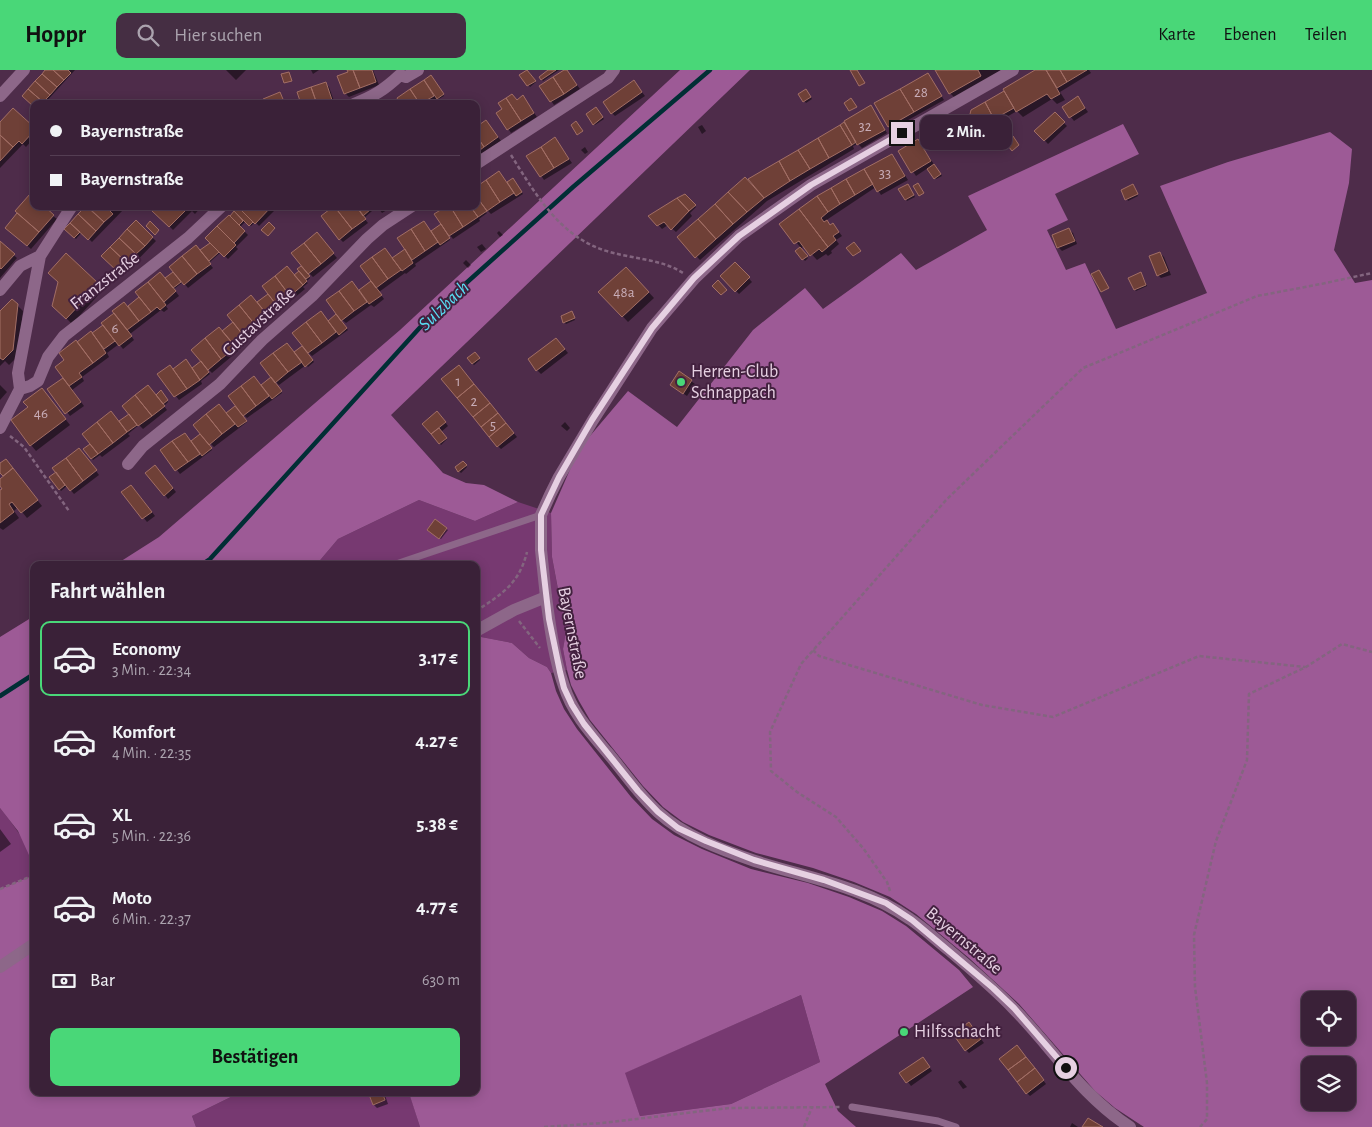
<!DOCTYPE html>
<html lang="de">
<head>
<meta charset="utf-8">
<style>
  body { margin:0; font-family:"Alegreya Sans",sans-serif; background:#452e43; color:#f1f3f6; height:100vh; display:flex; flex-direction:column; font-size:19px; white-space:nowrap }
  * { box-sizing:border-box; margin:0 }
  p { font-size:16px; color:#aba3ae }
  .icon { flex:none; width:28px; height:28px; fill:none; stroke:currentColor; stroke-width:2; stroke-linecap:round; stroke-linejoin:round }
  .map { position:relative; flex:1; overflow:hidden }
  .panel { position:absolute; left:30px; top:491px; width:450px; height:535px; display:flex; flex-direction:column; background:#3a2138; border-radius:10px; box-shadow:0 2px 12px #0003,0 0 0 1px #543e53 }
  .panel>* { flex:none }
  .top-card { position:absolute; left:30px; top:30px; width:450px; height:110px; border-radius:10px; box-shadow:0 2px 12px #0003,0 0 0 1px #543e53; display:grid; align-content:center; height:110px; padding:0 20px; background:#3a2138 }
  .tools { position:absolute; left:1301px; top:921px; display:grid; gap:10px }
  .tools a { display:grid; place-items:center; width:55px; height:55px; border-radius:10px; background:#3a2138; box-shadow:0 2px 12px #0003,0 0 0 1px #543e53; font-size:25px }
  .end { position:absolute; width:22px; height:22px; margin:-11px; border:6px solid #e6d0e2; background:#111; box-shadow:0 0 0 2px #111 }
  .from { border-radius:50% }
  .bubble { position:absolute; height:35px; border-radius:10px; background:#3a2138; box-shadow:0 2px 12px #0003,0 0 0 1px #543e53; font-size:16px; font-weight:700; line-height:35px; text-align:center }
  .top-card b { display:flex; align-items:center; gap:18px; height:48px; font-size:19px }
  .top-card b+b { border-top:1px solid #543e53 }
  .top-card i { width:12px; height:12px; background:#f1f3f6 }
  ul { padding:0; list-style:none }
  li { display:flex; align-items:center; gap:15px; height:75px; margin:0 10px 8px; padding:0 10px; border:2px solid transparent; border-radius:10px }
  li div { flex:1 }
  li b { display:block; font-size:19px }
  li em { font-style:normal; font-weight:700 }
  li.selected { border-color:#49d778 }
  li>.icon { width:45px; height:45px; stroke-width:1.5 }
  h2 { padding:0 20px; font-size:22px; line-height:60px }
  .pay { display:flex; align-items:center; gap:12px; height:55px; padding:0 20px; font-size:19px }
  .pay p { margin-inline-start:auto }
  .button { display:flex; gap:10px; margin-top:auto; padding:10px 20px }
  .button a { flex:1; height:58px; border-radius:10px; background:#49d778; color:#111; font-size:20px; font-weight:700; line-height:58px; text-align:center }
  header { display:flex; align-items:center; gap:30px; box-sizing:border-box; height:70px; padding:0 25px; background:#49d778; color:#111 }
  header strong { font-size:24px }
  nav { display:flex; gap:28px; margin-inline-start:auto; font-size:18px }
  .search { width:350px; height:45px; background:#452e43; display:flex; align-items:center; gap:12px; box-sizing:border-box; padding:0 18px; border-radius:10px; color:#aba3ae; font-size:19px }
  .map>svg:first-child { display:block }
</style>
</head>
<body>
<header>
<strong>Hoppr</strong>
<div class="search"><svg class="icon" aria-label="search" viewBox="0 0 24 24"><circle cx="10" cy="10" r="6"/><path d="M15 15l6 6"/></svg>Hier suchen</div>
<nav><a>Karte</a><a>Ebenen</a><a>Teilen</a></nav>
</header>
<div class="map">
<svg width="1372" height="1057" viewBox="0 0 1372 1057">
  <rect width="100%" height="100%" fill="#4e2c4a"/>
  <path fill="#773971" d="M419 430 475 451 518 432 551 443 552 487 566 563 563 579 567 600 551 603 547 597 529 588 512 573 476 566V495H316L338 469Z
    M0 738C15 757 34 780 34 805L0 819Z
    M801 925 820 992 731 1034 640 1046 624 1003Z
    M409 1022 420 1057H196L192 1046 239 1023Z"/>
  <path fill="#9d5a96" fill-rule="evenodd" d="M680 0H750L391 345 443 403 466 413 484 415 518 432 475 451 419 430 338 469 316 495H115L159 467 400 260Z
    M1123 54 1139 84 1055 124 1068 150 1047 160 1066 200 1085 193 1116 259 1207 223 1160 116 1228 92 1330 62 1352 79 1349 113 1334 180 1355 213 1372 210V1057H1144L1115 1038 1095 1021 1019 934 969 888 916 844 890 827 854 812 813 798 756 783 709 765 683 752 663 737 643 716 590 650 579 631 571 615 567 600 563 579 566 562 552 487 551 443 579 379 628 321 677 357 753 260 805 218 823 239 901 183 916 200 987 160 968 126ZM1310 930H1348V968H1310ZM1310 995H1348V1032H1310Z
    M34 546V796L18 761 0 738V567Z
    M476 566 512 573 529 588 547 597 551 603 556 621 564 639 577 659 631 727 652 749 674 765 702 779 751 799 808 813 849 827 882 841 906 856 959 900 973 917 825 1014 838 1041 856 1057H420L409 1023 476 1022ZM801 925 820 992 731 1034 640 1046 625 1003Z
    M34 805V1022L239 1023 192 1046 196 1057H0V819Z"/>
  <path fill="#0007" d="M47 0H75L44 34H34L23 26Z
    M226 0H246L236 10Z
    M311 0H319L313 4Z
    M349 0H373L379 15 349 27 346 24 339 7 350 2Z
    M549 0H559L543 11 540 7Z
    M566 0 580 19 554 35 541 16Z
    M937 0H1001L956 29 950 23Z
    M1037 0H1089L1091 3 1060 22 1065 30 1057 34 1052 29 1023 47 1017 41 996 53 1009 67 1000 76 985 59 983 60 979 57 972 41 1006 22Z
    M529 2 536 12 530 17 521 5Z
    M928 4 944 30 892 59 889 56Z
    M431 7 444 26 430 34H402L398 28Z
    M634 12 645 26 615 46 612 43Z
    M325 13 329 17 335 34H302Z
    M807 22 812 29 806 33 800 25Z
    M523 27 537 47 511 63 498 44Z
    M1078 28 1088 42 1074 51 1063 37Z
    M871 37 887 63 862 78 858 74 853 76 854 79 767 131 700 190 679 168 747 111 844 54 848 58Z
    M597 40 604 49 595 55 594 54Z
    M1055 44 1067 56 1048 74 1036 61Z
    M0 54 34 59V68L26 77 23 74 0 98Z
    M702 55 706 61 702 64 698 57Z
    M490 56 501 71 476 88V59Z
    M555 69 572 93 544 110 528 86Z
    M918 71 942 106 936 109 928 98 916 106 900 82Z
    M585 77 588 82 585 84 581 80Z
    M892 85 908 110 881 125 876 117 825 151 831 156 836 158 842 166 836 170 839 174 831 181 832 183 828 186 826 184 817 190 804 176 800 179 808 188 805 191 797 181 801 178 781 154Z
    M513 109 523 124 491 144 483 136 481 138 487 143 479 149 480 151 453 169 448 163 450 170 415 194 416 196 406 204 405 203 379 222 384 229 374 237 371 235 346 253 341 249 340 250 348 260 312 286 306 280 305 281 314 292 308 297 306 295 279 315 276 312 294 283 307 280 328 252 359 221 373 211 392 189 406 179 424 152 431 162 476 136Z
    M909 116 915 127 907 131 900 119Z
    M1134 117 1138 126 1128 131 1127 129Z
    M685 126 696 137 690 143 692 146 676 162 668 155 662 159 650 146Z
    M34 136 53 146 57 149 31 179 7 158 19 144Z
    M87 136H121L124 139 92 172 82 162 76 169 66 159Z
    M159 136H202L195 144 192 141 173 160 154 141Z
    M272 136 275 140 259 156 255 152 251 156 246 151 240 157 248 165 236 177 238 179 228 189 221 182 209 193 213 198 188 218 183 212 174 219 179 226 166 236 168 239 164 242 161 240 130 264 134 270 123 279 119 274 107 283 109 287 82 307 84 311 72 320 84 336 70 346 49 319 65 308 66 290 77 273 105 256 102 253 124 233 128 237 141 227 137 222 160 204 166 209 210 175 240 137Z
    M367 136 372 141 364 148 368 153 343 172 340 169Z
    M377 136H385L387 140 382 143Z
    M392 136H403L396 141Z
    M136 152 156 171 123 205 103 186Z
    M1069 160 1073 163 1077 174 1062 181 1058 177Z
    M499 161 503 165 500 167 497 163Z
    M320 168 337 188 313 207 307 201Z
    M0 173 17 188 0 208Z
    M482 174 486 179 481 182 477 177Z
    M1160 183 1164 187 1171 205 1161 208 1158 205Z
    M66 185 103 220 72 254 53 235Z
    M466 190 471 195 468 198 463 193Z
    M735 193 752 212 739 224 721 206Z
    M302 198 310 208 306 212 308 213 303 217 305 219 282 238 278 235 267 243 261 236 259 237 270 250 248 268 246 266 233 275 238 281 212 303 205 296 204 297 210 304 201 311 202 314 179 330 159 304 173 300 185 291 192 299 204 297 223 262 268 225 295 206Z
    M632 204 654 228 628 252 600 222Z
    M1142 205 1147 216 1136 221 1130 209Z
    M12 230 23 241 18 286 9 295 5 291 0 296V243Z
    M573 244 575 250 566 254 564 252Z
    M560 273 568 283 541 304 537 300Z
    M474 284 480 290 474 295 468 289Z
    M462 300 517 367 501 379 498 376Z
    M680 303 695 314 687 326 675 318Z
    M271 309 282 323 247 348 242 343 241 344 247 352 214 377 207 370 205 371 212 380 180 404 162 380 185 364 192 372 200 366 205 370 227 344Z
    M0 315 7 322 0 330Z
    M42 319 70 355 36 381 31 375 29 338Z
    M161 322 168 332 164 336 167 340 143 359 139 355 128 364 130 366 102 387 100 385 93 390 85 379Z
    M441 347 448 356 441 362 447 369 441 375 424 354Z
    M565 352 570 358 567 361 561 356Z
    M83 383 99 405 74 424 67 416 61 421 51 408Z
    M6 390 42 436 27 448 18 437 14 441 19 448 3 460 0 458V422L4 419 0 414V410L5 407 0 401V394Z
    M463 392 467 397 461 403 456 398Z
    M158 400 176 422 168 429 165 425Z
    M135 420 155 446 147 452 123 422Z
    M435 451 448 460 441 469 429 460Z
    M0 759 11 774 0 782Z
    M972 957 984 973 969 983 966 980Z
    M1020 980 1046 1014 1030 1026 1027 1023Z
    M926 992 932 1001 911 1016 901 1003Z
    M961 1010 967 1017 963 1019 958 1012Z
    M369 1022H384L388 1034 377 1038 374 1035Z
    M1072 1053 1078 1057H1070Z"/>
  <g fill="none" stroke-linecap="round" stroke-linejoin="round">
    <path stroke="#012e35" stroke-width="4.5" d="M201 495 210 489 434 242 573 117 710 0
      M0 626 34 604"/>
  </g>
  <path fill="#6f4037" stroke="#a26e65" d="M45 0H53L64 10 57 17 42 4Z
    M53 0H68L71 3 64 10Z
    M347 0H353L360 18 344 24 337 6 348 2Z
    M353 0H372L376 12 360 18Z
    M527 0 536 11 527 16 519 5Z
    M548 0H556L541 10 539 7Z
    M564 0H567L577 15 564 24 553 7Z
    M850 0H857L865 13 859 16Z
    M935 0H978L981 6 949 24Z
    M1035 0H1046L1060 24 1051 29 1047 24 1016 42 1003 19Z
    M1046 0H1060L1067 12 1057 18Z
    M1060 0H1087L1067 12Z
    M289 2 292 11 284 13 281 4Z
    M928 3 942 26 914 42 900 19Z
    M42 4 57 17 50 25 35 11Z
    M431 5 444 24 437 29 424 10Z
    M553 7 564 24 550 32 539 16Z
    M424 10 434 26 420 34 410 19Z
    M634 10 642 22 611 44 603 32Z
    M35 11 50 25 43 32 28 19Z
    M326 12 332 30 317 34 311 17Z
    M311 17 317 34H301L297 22Z
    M28 19 43 32 42 34H34V37L22 26Z
    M410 19 420 34H400L397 28Z
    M806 19 811 27 803 32 798 24Z
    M900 19 914 42 888 57 874 33Z
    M1004 21 1014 38 994 49 985 32Z
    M280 22 285 34H265L263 29Z
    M512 24 517 30 523 25 534 43 521 51 506 28Z
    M1078 26 1085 38 1069 48 1062 37Z
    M506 28 521 51 507 60 496 43 502 39 498 33Z
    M851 28 857 37 849 41 844 33Z
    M985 32 994 49 978 58 970 44 971 40Z
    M871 35 885 60 857 75 844 51Z
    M596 37 603 47 593 55 586 44Z
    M13 38 34 57V61L22 74 19 71 13 77 0 65V52Z
    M1055 42 1065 52 1044 71 1034 61Z
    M994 49 1006 63 995 73 981 56Z
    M486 50 498 67 484 77 476 65V57Z
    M576 51 583 61 577 65 571 55Z
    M844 52 856 72 852 75 840 55Z
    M840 55 852 75 829 88 818 68Z
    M0 65 13 77 0 91Z
    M476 65 484 77 476 83Z
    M1013 66 1019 75 1012 81 1005 72Z
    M555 67 569 89 554 98 541 77Z
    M818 68 829 88 810 99 798 80Z
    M918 69 931 91 911 103 898 81Z
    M541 77 554 98 540 107 526 86Z
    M798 80 810 99 790 111 779 91Z
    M892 84 905 106 877 122 864 99Z
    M779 91 790 111 764 128 748 109Z
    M934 94 941 104 934 109 927 99Z
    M864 99 873 114 855 125 846 109Z
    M499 101 514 123 500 132 486 110Z
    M745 107 764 128 747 142 728 122Z
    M513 108 522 122 516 126 507 112Z
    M846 109 855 125 840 134 831 118Z
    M486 110 500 132 487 141 476 126V117Z
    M918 113 924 123 919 126 913 116Z
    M908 114 914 125 905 130 898 119Z
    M1133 114 1138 124 1125 130 1121 120Z
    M831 118 840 134 828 142 817 126Z
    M728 122 747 142 733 154 715 134Z
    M30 124 34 127V136H44L54 145 39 162 15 141Z
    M685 124 696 135 689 141 677 128Z
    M817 126 828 142 821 148 824 152 827 150 830 155 833 153 839 162 833 166 836 170 828 177 799 139Z
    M677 128 689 141 671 160 664 152 657 156 648 146Z
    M479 130 487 141 478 147 470 136H476V131Z
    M715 134 733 154 716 169 698 149Z
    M86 136 104 152 96 161 78 144Z
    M87 136H105L113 144 104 152Z
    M157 136H186L188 138 169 157 152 141Z
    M237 136H272L255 154Z
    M334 136 352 159 339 170 321 146Z
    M334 136H356L366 149 352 159Z
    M356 136H369L371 139 363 146Z
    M447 136H450L463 157 449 166 434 144Z
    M450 136H470L478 147 463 157Z
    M238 137 253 152 249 156 234 141Z
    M799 139 828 177 822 182 819 179 810 186 799 171 794 174 779 154Z
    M234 141 243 151 239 155 230 146Z
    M17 143 39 162 27 176 5 158Z
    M78 144 96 161 88 170 70 153Z
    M229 145 245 161 234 173 217 156Z
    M698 149 716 169 695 188 677 167Z
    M136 150 153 167 145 176 127 159Z
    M150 151 159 160 155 165 146 156Z
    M424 151 438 172 425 181 411 159Z
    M269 152 275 158 268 166 261 160Z
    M70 153 80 162 74 168 64 159Z
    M441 154 450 168 440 175 431 161Z
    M217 156 236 175 224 187 205 168Z
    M1069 158 1075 171 1057 178 1052 165Z
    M127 159 145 176 136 184 119 168Z
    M411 159 425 181 412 190 397 168Z
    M317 162 334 183 321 194 304 173Z
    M119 168 136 184 127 193 110 177Z
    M0 171 15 184 1 199 0 198Z
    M854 172 861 181 853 186 846 178Z
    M210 173 219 182 209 191 200 180Z
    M304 173 321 194 308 204 291 183Z
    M196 175 211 194 197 204 182 186Z
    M110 177 127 193 118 202 101 186Z
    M800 177 808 186 802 190 795 181Z
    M385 178 401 200 388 209 372 187Z
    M405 179 413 193 402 201 392 188Z
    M1160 182 1168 201 1157 206 1149 186Z
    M66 183 99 214 66 249 52 236 58 212 48 203Z
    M182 186 197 204 184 215 169 197Z
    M372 187 388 209 376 218 360 196Z
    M735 192 750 207 735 222 720 206Z
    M287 196 303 215 290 226 275 206Z
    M301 196 310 206 306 209 297 199Z
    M626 197 649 222 622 247 598 222Z
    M1099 200 1109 218 1101 222 1091 204Z
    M299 201 307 211 303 215 294 205Z
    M160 202 176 221 164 232 148 212Z
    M173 202 181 212 173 218 165 208Z
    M1141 202 1146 215 1134 220 1128 208Z
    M275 206 290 226 277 236 262 216Z
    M718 210 727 220 721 225 712 216Z
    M352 211 367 232 354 241 339 221Z
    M371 211 382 225 369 234 359 220Z
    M148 212 166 235 160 240 157 237 151 242 135 222Z
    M339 221 354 241 341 251 326 230Z
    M268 224 276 234 265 242 257 232Z
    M251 225 268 246 256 256 239 235Z
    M139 227 151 242 139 251 128 236Z
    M12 229 18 234 13 280 3 290 0 288V241Z
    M124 232 139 251 127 260 112 241Z
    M239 235 256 256 243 265 227 245Z
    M321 241 336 262 322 273 306 252Z
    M572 241 575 248 563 253 561 246Z
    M114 243 132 266 119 276 101 253Z
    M336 244 347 258 339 265 328 251Z
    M233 252 243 265 233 274 222 261Z
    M306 252 322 273 308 283 292 263Z
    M103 255 115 271 104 279 92 263Z
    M219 257 236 277 221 289 205 268Z
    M91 261 106 283 93 293 77 272Z
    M205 268 221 289 208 300 191 280Z
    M556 268 565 279 536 301 528 289Z
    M76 270 93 293 79 303 82 307 69 316 55 297 64 290 59 283Z
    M287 273 302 292 288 302 273 283Z
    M302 276 313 290 305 297 294 282Z
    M475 282 480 288 472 294 467 288Z
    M273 283 288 302 275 313 260 293Z
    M186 289 200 310 187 319 173 299Z
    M201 291 209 302 200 310 192 298Z
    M170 295 187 319 174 327 157 304Z
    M459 295 474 314 457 328 441 309Z
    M679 301 692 310 683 324 670 315Z
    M254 306 269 326 256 336 241 316Z
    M271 307 282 321 272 329 261 315Z
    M63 308 81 332 65 344 47 319Z
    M474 314 490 333 473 347 457 328Z
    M148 315 165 336 152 346 135 325Z
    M241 316 256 336 243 346 228 326Z
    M42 318 66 349 30 376 11 350 28 337 23 332Z
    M161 320 168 330 163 334 156 325Z
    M135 325 152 346 138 356 122 336Z
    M490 333 498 343 481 357 473 347Z
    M219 334 235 354 222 364 206 344Z
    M235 336 247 351 238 357 226 343Z
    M111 341 127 362 113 373 97 352Z
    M437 341 446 352 431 364 422 354Z
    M498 343 506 353 489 367 481 357Z
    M129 344 137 355 127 362 119 351Z
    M206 344 222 364 209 375 193 355Z
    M97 352 113 373 98 384 82 364Z
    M506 353 514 363 497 377 489 367Z
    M439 358 447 368 439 374 431 364Z
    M185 363 200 384 188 392 172 371Z
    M200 364 212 378 202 386 191 371Z
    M172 371 188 392 175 401 160 380Z
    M90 374 98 384 91 389 83 379Z
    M79 378 97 400 83 411 66 388Z
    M66 388 83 411 70 421 52 398Z
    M6 389 13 398 3 406 0 403V393Z
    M463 391 467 395 458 402 455 397Z
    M155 395 173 418 164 426 145 403Z
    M13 398 38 430 21 443 12 432 9 434 14 442 0 453V420L2 419 0 416V409Z
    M56 402 65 415 59 420 49 407Z
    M131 415 152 442 142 449 121 422Z
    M435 449 447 458 439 469 427 460Z
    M969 952 981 969 965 981 953 964Z
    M1017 975 1026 987 1008 1000 999 989Z
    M923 987 930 997 906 1013 899 1003Z
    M1026 987 1035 998 1017 1012 1008 1000Z
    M1035 998 1044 1010 1026 1024 1017 1012Z
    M368 1022H382L385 1030 373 1035Z
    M1088 1048 1103 1057H1082Z"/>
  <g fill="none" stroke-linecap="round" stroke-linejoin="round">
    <path stroke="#83657f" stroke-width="2.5" stroke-dasharray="4 2.5" stroke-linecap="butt" d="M511 85C536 125 561 169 610 182 634 189 661 189 683 203
      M10 366 24 377 69 441
      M476 541C502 524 519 514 527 482
      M519 551 540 578
      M813 580 819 586 982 635 1053 647 1199 586 1305 597
      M0 819 34 805
      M890 821 887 812 863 778 836 747 797 722 771 701 770 662 801 594 947 429 1083 298 1257 226 1321 214 1372 203
      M544 1057 602 1053 729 1038 841 1037
      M804 1057 812 1037
      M1200 1057 1207 1049V1013L1195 917 1194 865 1216 771 1247 690 1249 624 1306 597 1342 574 1372 582"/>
    <path stroke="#8d6789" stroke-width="7" d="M396 494 541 445
      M852 1037 938 1051 956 1057"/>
    <path stroke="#8d6789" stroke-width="12" d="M400 5 406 7 418 0
      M354 34C374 26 384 20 400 5
      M476 94 608 8 614 0
      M0 220 20 196 40 186
      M20 319 30 316 38 311 48 287 64 266 188 168 222 136
      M0 358 20 319 18 303 40 186 72 136
      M128 394 143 376 220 314 262 270 312 226 367 169 383 155 412 136
      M546 527 541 480V445L550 425 559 407 593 350 652 258 694 209 739 166 811 115 1013 0"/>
    <path stroke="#8d6789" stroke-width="12" d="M0 26 24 0
      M476 561 514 540 546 527C550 556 554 588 564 616 572 642 590 662 607 682 624 702 639 725 658 742 684 766 722 780 755 791 808 808 863 816 910 849 924 858 936 870 949 880 971 899 994 918 1014 939 1054 980 1081 1025 1130 1057
      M0 897 34 874"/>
  </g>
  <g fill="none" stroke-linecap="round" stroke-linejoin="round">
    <path stroke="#e6d0e2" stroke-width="6" d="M902 63 811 115 739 166 694 208 652 258 592 350 559 407 541 445V480L549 549 560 602 564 618 572 635 584 654 638 721 658 742 678 758 706 771 754 790 824 810 886 833 912 850 993 918 1014 938 1066 998"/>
  </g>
  <g fill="#49d778" stroke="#43213f" stroke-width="2">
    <circle cx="681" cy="312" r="5"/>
    <circle cx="904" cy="962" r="5"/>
  </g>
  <g text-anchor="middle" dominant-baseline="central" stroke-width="4" stroke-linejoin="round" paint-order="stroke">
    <g font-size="15" fill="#c8acb7">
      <text x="921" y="22">28</text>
      <text x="865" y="56">32</text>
      <text x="885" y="103">33</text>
      <text x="624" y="222">48a</text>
      <text x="115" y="258">6</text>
      <text x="458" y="311">1</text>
      <text x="474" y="331">2</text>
      <text x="41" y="343">46</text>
      <text x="493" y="355">5</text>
    </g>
    <g font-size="18" fill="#e6d0e2" stroke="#43213f">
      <text transform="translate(105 211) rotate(-38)">Franzstraße</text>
      <text transform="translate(259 252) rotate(-43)">Gustavstraße</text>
      <text transform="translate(572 563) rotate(79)">Bayernstraße</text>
      <text transform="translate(964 871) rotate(40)">Bayernstraße</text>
    </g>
    <g font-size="18" fill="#e6d0e2" stroke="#43213f" text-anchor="start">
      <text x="691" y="302">Herren-Club<tspan x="691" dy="21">Schnappach</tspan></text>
      <text x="914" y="962">Hilfsschacht</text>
    </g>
    <g font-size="19" font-style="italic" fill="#58def4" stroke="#43213f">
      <text transform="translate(444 236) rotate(-44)">Sulzbach</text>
    </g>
  </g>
</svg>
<div class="tools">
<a><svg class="icon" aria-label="locate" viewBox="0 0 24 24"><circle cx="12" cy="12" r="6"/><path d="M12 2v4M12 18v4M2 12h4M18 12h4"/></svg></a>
<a><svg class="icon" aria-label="layers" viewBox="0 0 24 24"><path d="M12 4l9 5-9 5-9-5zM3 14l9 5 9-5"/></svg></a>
</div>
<i class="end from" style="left:1066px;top:998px"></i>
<i class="end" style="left:902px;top:63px"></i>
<div class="bubble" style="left:920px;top:45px;width:92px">2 Min.</div>
<div class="top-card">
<b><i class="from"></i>Bayernstraße</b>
<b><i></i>Bayernstraße</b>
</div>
<section class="panel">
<h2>Fahrt wählen</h2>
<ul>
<li class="selected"><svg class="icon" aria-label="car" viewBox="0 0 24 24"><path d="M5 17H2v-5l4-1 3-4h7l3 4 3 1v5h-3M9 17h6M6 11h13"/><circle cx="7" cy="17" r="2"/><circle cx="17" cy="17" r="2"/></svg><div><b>Economy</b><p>3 Min. · 22:34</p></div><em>3.17 €</em></li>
<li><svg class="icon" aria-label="car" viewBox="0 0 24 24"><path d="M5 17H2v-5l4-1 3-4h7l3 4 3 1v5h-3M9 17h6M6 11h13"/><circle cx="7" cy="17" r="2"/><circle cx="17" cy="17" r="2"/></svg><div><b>Komfort</b><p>4 Min. · 22:35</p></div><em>4.27 €</em></li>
<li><svg class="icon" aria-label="car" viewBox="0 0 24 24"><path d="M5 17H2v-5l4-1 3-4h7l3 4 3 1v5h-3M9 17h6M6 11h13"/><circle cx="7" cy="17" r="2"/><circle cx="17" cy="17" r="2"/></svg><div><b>XL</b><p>5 Min. · 22:36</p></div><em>5.38 €</em></li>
<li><svg class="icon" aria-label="car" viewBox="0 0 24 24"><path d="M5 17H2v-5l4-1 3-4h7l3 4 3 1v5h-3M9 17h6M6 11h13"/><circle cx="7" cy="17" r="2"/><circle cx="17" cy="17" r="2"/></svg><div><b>Moto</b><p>6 Min. · 22:37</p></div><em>4.77 €</em></li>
</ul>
<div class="pay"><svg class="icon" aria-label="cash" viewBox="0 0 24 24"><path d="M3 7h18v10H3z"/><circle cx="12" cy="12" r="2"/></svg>Bar<p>630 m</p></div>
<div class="button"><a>Bestätigen</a></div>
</section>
</div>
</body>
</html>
